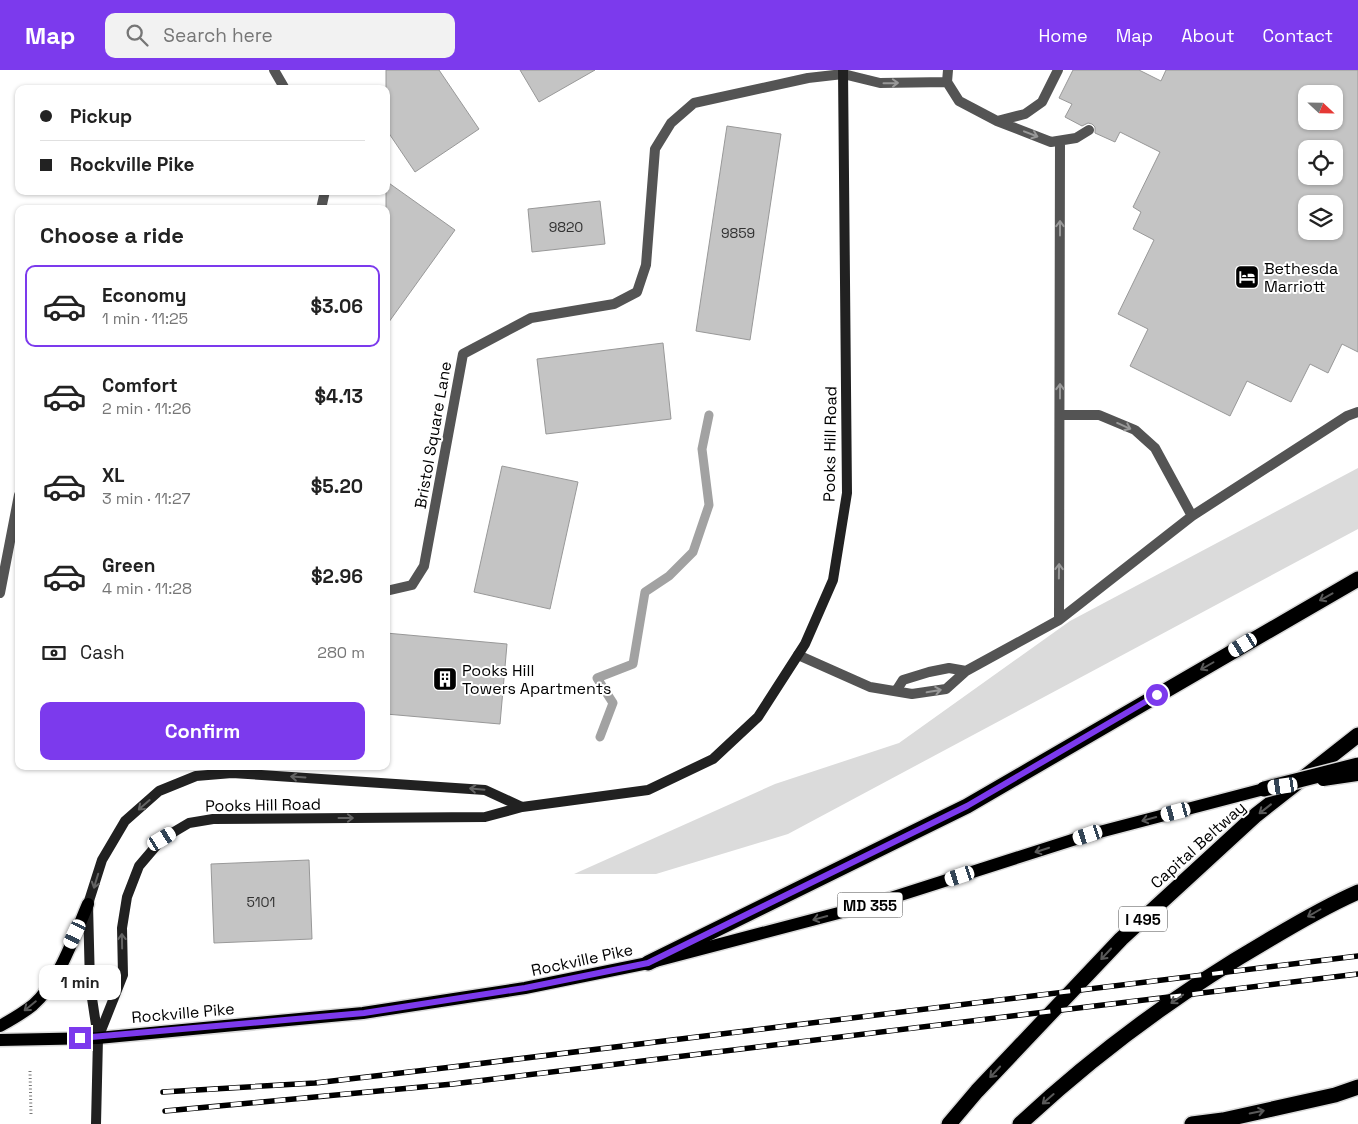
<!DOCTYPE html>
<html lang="en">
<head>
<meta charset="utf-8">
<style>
  body { margin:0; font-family:"Space Grotesk",sans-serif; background:#f2f2f2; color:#222; height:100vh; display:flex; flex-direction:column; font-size:19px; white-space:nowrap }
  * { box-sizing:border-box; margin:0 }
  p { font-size:16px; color:#767676 }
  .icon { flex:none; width:28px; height:28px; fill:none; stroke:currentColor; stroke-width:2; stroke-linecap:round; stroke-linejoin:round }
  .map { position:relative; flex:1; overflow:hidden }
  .details { position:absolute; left:15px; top:135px; width:375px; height:565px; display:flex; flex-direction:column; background:#fff; border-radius:10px; box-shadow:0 1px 4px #0004 }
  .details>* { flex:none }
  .hud { position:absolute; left:15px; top:15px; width:375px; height:110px; border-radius:10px; box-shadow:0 1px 4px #0004; display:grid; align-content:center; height:110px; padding:0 25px; background:#fff }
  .needle { width:32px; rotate:112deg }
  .buttons { position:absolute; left:1298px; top:15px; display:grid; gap:10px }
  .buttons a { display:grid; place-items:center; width:45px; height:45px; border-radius:10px; background:#fff; box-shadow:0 1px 4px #0004; font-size:25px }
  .end { position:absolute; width:22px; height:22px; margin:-11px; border:6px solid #7c3aed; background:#fff; box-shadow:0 0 0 2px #fff }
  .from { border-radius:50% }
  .bubble { position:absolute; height:35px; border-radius:10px; background:#fff; box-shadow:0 1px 4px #0004; font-size:16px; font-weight:700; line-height:35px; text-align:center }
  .car { position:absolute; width:15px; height:30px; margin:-15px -8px; border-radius:6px; box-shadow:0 0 4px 1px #0007; background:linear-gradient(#fff 24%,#345 0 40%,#fff 0 76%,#345 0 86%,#fff 0) }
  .hud b { display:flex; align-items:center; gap:18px; height:48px; font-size:19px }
  .hud b+b { border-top:1px solid #e0e0e0 }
  .hud i { width:12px; height:12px; background:#222 }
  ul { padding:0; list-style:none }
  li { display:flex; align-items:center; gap:15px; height:82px; margin:0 10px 8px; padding:0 15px; border:2px solid transparent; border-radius:10px }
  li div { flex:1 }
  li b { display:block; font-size:19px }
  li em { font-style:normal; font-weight:700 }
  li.current { border-color:#7c3aed }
  li>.icon { width:45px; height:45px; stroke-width:1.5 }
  h2 { padding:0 25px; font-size:22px; line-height:60px }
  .pay { display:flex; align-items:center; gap:12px; height:55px; padding:0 25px; font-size:19px }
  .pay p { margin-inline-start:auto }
  .primary-button { display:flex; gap:10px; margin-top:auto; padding:10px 25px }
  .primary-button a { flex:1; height:58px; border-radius:10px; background:#7c3aed; color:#fff; font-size:20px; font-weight:700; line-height:58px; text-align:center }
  header { display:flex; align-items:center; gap:30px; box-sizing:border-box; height:70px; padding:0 25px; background:#7c3aed; color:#fff }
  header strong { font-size:24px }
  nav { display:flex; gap:28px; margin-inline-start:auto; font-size:18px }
  .search { width:350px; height:45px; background:#f2f2f2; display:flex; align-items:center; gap:12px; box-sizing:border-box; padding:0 18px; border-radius:10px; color:#767676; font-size:19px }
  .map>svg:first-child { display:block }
</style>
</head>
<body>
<header>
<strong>Map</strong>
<div class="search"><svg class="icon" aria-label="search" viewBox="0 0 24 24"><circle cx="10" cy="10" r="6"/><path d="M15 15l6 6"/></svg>Search here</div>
<nav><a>Home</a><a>Map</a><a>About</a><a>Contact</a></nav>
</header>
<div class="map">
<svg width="1358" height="1054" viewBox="0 0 1358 1054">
  <rect width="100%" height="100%" fill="#fff"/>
  <path fill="#dbdbdb" d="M1358 398V459L788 764 656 804H574L775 714 899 673 1070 551Z"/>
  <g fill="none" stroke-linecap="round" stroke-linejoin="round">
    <path stroke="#a2a2a2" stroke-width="9" d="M600 667 613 633 597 608 633 594 645 522 669 506 693 482 709 435 702 379 709 345"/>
  </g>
  <path fill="#c4c4c4" stroke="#989898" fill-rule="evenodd" d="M386 0H439L479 59 415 102 386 59Z
    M520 0H595L539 32Z
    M1073 0H1139L1161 11 1166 0H1358V282L1342 274 1328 303 1310 294 1291 332 1247 311 1230 346 1130 296 1148 259 1118 244 1154 170 1133 159 1141 142 1133 137 1160 82 1120 62 1115 72 1095 63V57L1092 54 1088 53 1082 56 1065 47 1072 34 1059 28ZM1306 24H1334V51H1306ZM1306 79H1334V106H1306ZM1306 134H1334V161H1306Z
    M727 56 781 64 750 270 696 261Z
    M386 111 455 160 386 256Z
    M600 131 605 174 532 182 528 139Z
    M663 273 671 349 546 364 537 289Z
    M502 396 578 412 550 539 474 522Z
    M386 563 507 574 500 654 386 644Z
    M309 790 312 869 214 873 211 794Z"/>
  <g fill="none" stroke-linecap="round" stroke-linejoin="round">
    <defs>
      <path id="primary" d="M0 956C11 950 23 943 33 935 58 914 75 864 88 834
        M0 970 98 968 363 943 525 918 648 893 869 835 1088 765 1264 719"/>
      <path id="highway" d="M648 893 967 736 1358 509
        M949 1054 977 1021 1121 869 1256 745 1358 665
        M1020 1054C1095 984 1179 922 1267 871 1297 853 1326 836 1358 822
        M1192 1054 1223 1050 1335 1025 1358 1017"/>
    </defs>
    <use href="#primary" stroke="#dbdbdb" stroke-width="15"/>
    <use href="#highway" stroke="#dbdbdb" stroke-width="18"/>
    <path stroke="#767676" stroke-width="3" stroke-dasharray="1 2.5" stroke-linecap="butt" d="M30 1001 31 1044"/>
    <path stroke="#545454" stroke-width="10" d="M948 0 947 12 959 31 997 51 1051 72 1076 68 1089 60
      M843 4 880 13 947 12
      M997 51 1025 44 1042 32 1058 0
      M1060 345H1099L1135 360 1155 378 1192 446
      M1059 550 1060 71
      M798 585 870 617 912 624 946 619 966 601 1059 550 1192 446 1347 346 1358 342
      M896 621 903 610 929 602 949 598 966 601"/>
    <path stroke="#545454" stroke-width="10" d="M274 0 285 19
      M321 139 325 121
      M386 521 412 515 424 496 463 284 531 248 614 234 637 222 646 195 655 79 671 53 694 33 808 8 843 4
      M0 523 19 425"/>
    <path stroke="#212121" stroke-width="10" d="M98 968 123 905 122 858 127 827 139 796 162 769 189 753 213 749 485 747 522 737 648 720 713 689 758 647 805 574 833 510 847 423 843 0
      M96 1054 98 968 90 915 88 834 102 790 125 751 159 721 196 706 232 703 485 720 522 737"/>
    <use href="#primary" stroke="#000" stroke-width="12"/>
    <use href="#highway" stroke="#000" stroke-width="15"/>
    <defs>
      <path id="rail" d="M163 1022 315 1013 452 997 1358 886
        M165 1041 453 1014 1358 904"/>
    </defs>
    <use href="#rail" stroke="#000" stroke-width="5.5"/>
    <use href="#rail" stroke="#fff" stroke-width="4" stroke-dasharray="11" stroke-linecap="butt"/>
    <defs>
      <path id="primary-bridge" d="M1323 710 1358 705"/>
      <path id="highway-bridge" d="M1264 719 1358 695"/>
    </defs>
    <use href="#primary-bridge" stroke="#dbdbdb" stroke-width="15" stroke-linecap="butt"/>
    <use href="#highway-bridge" stroke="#dbdbdb" stroke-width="18" stroke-linecap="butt"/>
    <use href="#primary-bridge" stroke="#000" stroke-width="12"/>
    <use href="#highway-bridge" stroke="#000" stroke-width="15"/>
  </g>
  <defs><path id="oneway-shaft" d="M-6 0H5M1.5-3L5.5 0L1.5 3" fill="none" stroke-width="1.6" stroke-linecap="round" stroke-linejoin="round" transform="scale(1.25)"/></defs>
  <g stroke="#989898">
    <use href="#oneway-shaft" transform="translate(891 13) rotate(-1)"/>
    <use href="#oneway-shaft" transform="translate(1031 64) rotate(21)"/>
    <use href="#oneway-shaft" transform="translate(1060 158) rotate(-90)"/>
    <use href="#oneway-shaft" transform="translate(1060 321) rotate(-90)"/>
    <use href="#oneway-shaft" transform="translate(1124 356) rotate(24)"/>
    <use href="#oneway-shaft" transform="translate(1059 501) rotate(-89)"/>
    <use href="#oneway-shaft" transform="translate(934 621) rotate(-10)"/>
  </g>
  <g stroke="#595959">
    <use href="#oneway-shaft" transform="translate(1326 527) rotate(151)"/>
    <use href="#oneway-shaft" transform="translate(1207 596) rotate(150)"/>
    <use href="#oneway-shaft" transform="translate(1265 739) rotate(142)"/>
    <use href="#oneway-shaft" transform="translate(1149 749) rotate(165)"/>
    <use href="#oneway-shaft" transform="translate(1042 780) rotate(162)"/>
    <use href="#oneway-shaft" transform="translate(1314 843) rotate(150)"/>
    <use href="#oneway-shaft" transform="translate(820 848) rotate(165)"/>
    <use href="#oneway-shaft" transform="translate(1106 884) rotate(133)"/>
    <use href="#oneway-shaft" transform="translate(1177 929) rotate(145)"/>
    <use href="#oneway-shaft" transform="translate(30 936) rotate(141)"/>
    <use href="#oneway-shaft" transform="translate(995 1002) rotate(133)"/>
    <use href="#oneway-shaft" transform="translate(1048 1029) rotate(139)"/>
    <use href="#oneway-shaft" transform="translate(1257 1042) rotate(-12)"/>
  </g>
  <g stroke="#646464">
    <use href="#oneway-shaft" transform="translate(298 707) rotate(-176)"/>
    <use href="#oneway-shaft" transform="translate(477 719) rotate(-175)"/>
    <use href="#oneway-shaft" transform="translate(144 735) rotate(139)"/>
    <use href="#oneway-shaft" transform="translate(346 748)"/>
    <use href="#oneway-shaft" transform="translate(96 811) rotate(107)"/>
    <use href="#oneway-shaft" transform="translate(122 871) rotate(-91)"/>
  </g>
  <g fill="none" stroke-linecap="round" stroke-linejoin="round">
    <path stroke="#7c3aed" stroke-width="6" d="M80 968 364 943 525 918 648 893 967 736 1157 625"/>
  </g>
  <defs>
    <symbol id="hotel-square" viewBox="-11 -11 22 22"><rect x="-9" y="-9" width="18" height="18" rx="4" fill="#000" stroke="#fff"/><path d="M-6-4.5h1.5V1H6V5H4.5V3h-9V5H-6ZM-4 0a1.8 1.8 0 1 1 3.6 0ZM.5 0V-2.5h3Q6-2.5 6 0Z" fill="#fff"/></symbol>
    <symbol id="building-square" viewBox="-11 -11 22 22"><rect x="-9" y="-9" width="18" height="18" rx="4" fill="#000" stroke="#fff"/><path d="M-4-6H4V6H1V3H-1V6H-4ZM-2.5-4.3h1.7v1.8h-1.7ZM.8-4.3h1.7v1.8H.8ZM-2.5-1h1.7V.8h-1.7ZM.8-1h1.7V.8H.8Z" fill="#fff"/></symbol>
  </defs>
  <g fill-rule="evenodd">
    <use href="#hotel-square" x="1233" y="193" width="28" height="28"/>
    <use href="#building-square" x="431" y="595" width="28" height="28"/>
  </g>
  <g text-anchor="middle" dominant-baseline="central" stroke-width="4" stroke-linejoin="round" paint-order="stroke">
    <g font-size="14" fill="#313131">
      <text x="566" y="157">9820</text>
      <text x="738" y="163">9859</text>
      <text x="261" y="832">5101</text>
    </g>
    <g fill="#fff" stroke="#4c4c4c" stroke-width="1">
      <rect x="837.5" y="822.5" width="65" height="25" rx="4"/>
      <rect x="1119" y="836.5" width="48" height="25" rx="4"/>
    </g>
    <g font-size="15" font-weight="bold" fill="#000">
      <text x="870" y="835">MD 355</text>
      <text x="1143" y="849">I 495</text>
    </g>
    <g font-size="16" fill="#000" stroke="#fff" text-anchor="start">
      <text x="1264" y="198">Bethesda<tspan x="1264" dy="18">Marriott</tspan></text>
      <text x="462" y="600">Pooks Hill<tspan x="462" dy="18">Towers Apartments</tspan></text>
    </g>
    <g font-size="16" fill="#000" stroke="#fff">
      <text transform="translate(433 365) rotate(-80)">Bristol Square Lane</text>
      <text transform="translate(830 374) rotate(-89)">Pooks Hill Road</text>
      <text transform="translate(263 735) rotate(-1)">Pooks Hill Road</text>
      <text transform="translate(1198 775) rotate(-42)">Capital Beltway</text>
      <text transform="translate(582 890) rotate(-12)">Rockville Pike</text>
      <text transform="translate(183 943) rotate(-5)">Rockville Pike</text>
    </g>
  </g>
</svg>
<div class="buttons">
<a><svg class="needle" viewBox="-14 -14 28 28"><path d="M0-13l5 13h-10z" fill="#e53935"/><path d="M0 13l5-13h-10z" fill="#767676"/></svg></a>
<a><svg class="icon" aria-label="locate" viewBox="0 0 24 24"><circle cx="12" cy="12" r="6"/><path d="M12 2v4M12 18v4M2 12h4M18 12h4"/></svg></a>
<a><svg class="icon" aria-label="layers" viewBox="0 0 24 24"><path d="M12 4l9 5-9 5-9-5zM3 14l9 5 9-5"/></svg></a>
</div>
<i class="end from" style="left:1157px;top:625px"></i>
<i class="end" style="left:80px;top:968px"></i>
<div class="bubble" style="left:39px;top:895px;width:82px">1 min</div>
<i class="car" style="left:1243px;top:575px;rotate:239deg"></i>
<i class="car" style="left:1283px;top:716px;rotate:262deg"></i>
<i class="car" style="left:1176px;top:742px;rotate:255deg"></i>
<i class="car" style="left:1088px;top:765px;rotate:252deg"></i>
<i class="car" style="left:162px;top:769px;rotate:59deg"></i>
<i class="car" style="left:960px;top:806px;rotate:252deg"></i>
<i class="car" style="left:75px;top:864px;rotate:205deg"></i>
<div class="hud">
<b><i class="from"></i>Pickup</b>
<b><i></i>Rockville Pike</b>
</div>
<section class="details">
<h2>Choose a ride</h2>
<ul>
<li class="current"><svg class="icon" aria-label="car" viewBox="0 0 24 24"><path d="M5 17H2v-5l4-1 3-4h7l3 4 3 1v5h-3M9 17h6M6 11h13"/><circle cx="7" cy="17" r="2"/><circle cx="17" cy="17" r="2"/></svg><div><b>Economy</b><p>1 min · 11:25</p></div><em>$3.06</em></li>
<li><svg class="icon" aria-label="car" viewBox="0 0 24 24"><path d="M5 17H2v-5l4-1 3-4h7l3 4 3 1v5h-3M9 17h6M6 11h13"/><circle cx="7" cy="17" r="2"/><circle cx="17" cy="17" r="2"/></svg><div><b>Comfort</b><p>2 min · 11:26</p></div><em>$4.13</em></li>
<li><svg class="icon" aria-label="car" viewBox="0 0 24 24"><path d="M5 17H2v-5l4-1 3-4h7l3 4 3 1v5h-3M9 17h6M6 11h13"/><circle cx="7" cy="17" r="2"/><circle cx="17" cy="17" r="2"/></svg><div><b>XL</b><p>3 min · 11:27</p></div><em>$5.20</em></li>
<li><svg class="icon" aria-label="car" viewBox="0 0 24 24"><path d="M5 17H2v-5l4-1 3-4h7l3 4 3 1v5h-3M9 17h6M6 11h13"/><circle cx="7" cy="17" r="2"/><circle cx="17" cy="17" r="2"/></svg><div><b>Green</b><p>4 min · 11:28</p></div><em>$2.96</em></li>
</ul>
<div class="pay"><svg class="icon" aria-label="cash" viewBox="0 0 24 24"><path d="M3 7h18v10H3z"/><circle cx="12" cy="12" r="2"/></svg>Cash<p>280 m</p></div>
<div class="primary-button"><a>Confirm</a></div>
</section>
</div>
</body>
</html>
